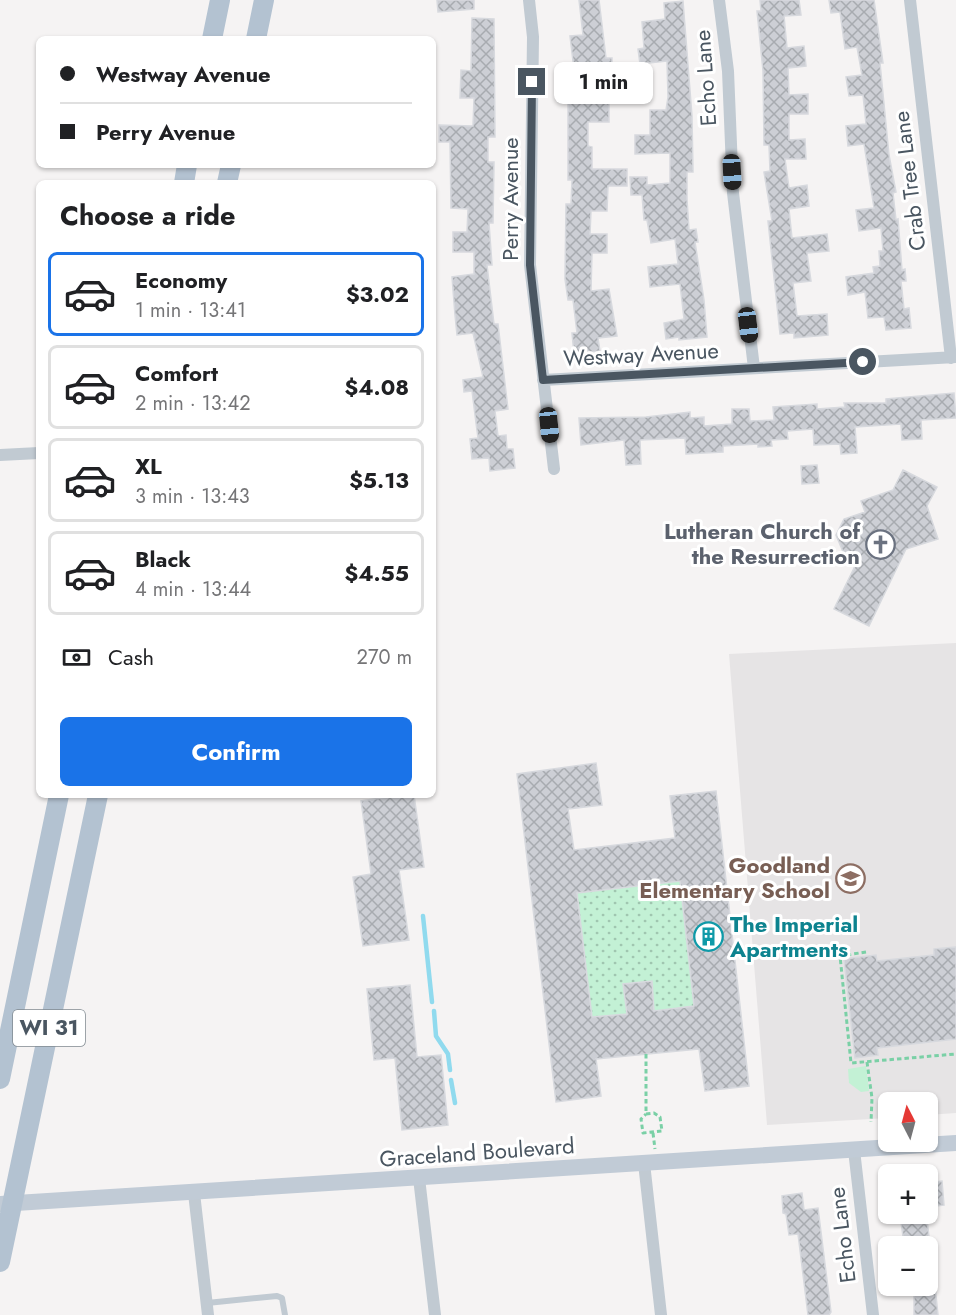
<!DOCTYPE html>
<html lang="en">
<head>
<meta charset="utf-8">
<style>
  body { margin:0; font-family:Jost,sans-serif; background:#f6f6f6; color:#202124; height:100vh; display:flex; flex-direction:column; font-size:22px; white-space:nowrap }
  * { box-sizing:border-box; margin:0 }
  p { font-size:20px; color:#757577 }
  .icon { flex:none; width:33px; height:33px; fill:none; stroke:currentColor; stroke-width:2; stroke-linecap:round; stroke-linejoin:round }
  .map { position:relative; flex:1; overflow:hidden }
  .side { position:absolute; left:36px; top:180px; width:400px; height:618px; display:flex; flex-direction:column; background:#fff; border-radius:9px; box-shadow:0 2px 4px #0004 }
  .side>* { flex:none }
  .hud { position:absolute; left:36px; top:36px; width:400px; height:132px; border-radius:9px; box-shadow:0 2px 4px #0004; display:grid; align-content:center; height:132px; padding:0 24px; background:#fff }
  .needle { width:39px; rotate:354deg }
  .fabs { position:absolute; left:878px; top:1092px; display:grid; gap:12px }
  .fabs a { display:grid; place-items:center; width:60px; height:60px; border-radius:9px; background:#fff; box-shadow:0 2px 4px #0004; font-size:30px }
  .end { position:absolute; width:27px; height:27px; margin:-14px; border:8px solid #4a5661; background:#fff; box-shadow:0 0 0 3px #fff }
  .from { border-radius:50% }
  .bubble { position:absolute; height:42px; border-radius:9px; background:#fff; box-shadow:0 2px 4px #0004; font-size:20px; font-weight:700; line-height:42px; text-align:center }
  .car { position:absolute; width:18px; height:36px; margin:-18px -9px; border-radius:8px; box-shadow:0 0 4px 2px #0007; background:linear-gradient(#222 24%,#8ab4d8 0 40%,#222 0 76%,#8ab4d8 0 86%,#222 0) }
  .hud b { display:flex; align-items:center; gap:21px; height:57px; font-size:22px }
  .hud b+b { border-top:2px solid #e0e0e0 }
  .hud i { width:15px; height:15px; background:#202124 }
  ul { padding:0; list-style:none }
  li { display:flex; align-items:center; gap:18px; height:84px; margin:0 12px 9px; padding:0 12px; border:3px solid #e0e0e0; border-radius:9px }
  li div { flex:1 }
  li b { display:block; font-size:22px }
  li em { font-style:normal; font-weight:700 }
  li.active { border-color:#1a73e8 }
  li>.icon { width:54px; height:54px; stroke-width:1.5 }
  h2 { padding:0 24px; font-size:27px; line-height:72px }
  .pay { display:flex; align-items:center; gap:15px; height:66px; padding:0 24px; font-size:22px }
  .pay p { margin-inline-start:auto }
  .primary-button { display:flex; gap:12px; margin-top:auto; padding:12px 24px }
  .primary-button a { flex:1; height:69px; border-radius:9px; background:#1a73e8; color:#fff; font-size:24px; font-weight:700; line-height:69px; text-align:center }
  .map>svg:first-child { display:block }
</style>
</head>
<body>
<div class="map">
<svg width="956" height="1315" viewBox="0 0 956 1315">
  <defs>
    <pattern id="garden-dots" width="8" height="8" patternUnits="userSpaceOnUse" patternTransform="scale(1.5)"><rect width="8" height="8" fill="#c3f1d5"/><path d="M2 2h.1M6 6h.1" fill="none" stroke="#a0c6b0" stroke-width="1.8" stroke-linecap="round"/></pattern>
    <pattern id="building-cross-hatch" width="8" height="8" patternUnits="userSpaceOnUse" patternTransform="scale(1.5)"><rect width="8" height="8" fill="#cdcfd5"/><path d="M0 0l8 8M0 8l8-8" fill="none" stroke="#a8abb0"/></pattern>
  </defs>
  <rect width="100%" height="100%" fill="#f5f3f3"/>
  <path fill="#e6e4e5" d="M956 643V1113L927 1115V1102H888V1118L767 1125 729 654Z"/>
  <path fill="#c3f1d5" d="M866 1066 869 1091 861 1092 849 1083 848 1069Z"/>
  <path fill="url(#garden-dots)" d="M680 881 694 1006 654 1011 651 981 623 984 627 1014 592 1017 577 893Z"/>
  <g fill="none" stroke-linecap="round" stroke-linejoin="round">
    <path stroke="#90daee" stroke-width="4.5" d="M423 916 432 1002
      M434 1011 436 1036 448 1054 450 1070
      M451 1080 455 1103"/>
  </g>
  <path fill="url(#building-cross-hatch)" stroke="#d7d9de" stroke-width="1.5" fill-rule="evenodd" d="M437 0H474V9L438 12Z
    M579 0H599L606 58H612V77H593V101H609V122H588V146L592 147V169H627V186H608L607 211H591L590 234H607V253H592L591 291 609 289 617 336 598 338 600 351 574 354 572 333H577L573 300H568L565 279 566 204H571L572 180H568V70H574L570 36 583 35Z
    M760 0H799L801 15 784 16 787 48 804 46 806 66 788 68 789 95 808 94V114H789V140L805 139 806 159H785L789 188 807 185 809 206 789 209 792 238 827 234 829 251 807 253 811 281 793 283 797 316 827 314 828 335 794 338V333L780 334 768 221H772L764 172 770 171 769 145H764L763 71 757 11H761Z
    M829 0H874L883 63H880L889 155 896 192 893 193 896 220 898 219 902 270 905 269 906 281H901L904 309 909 308 911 328 886 330 884 317 868 318 865 292 848 295 846 277 874 273 873 267 880 266 879 251H883L881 228 859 231 856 210 874 208 864 144 848 146 846 126 866 124 863 95 849 96 846 77 862 75 857 47 845 49 840 12 831 13Z
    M683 1 692 116 693 172H687V199L689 230 696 229 698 242H695L704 300 707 337 679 340V337L666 339 664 323 684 319 680 284 650 287 648 267 678 264 675 239 651 243 647 220H644L642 195H631L630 177H647V185L670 183V153L635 154V135H650V110H666L668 97 667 61 640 64 638 49 644 48 642 22 665 19 664 3Z
    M472 18 494 19 495 137H488V162H494L493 223H489L492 265H487L494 324H498L508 409 495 411 498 436 506 435 507 449H513L515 468 490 471 489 458 472 459 470 439 478 438 476 423 472 391 464 392 463 380 483 377 473 333 457 335 455 315 452 277 474 274V252H453V232H467L468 209 451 208 450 142H439V125L473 126 474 98H460L461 70 471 71Z
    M954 393 956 418 921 420 922 439 902 440 901 424 855 427 857 453 841 454 840 444 814 445 813 429 787 431 788 439 771 440 772 446 758 447V444L723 446V452L686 454 685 438 640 440 641 464 626 465 624 440 581 445 579 418 646 417 690 412V418L704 417V426L732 424V409H749L750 421 774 420 773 407 817 404V409L845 407 844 403H886V399Z
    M817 465 819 483 802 484 801 466Z
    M903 470 937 487 927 506 938 539 906 549 869 626 834 609 856 564 846 559 836 535 844 519 865 512 861 501 893 490Z
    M596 763 602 805 568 809 574 850 675 838 670 796 716 791 749 1086 705 1091 699 1049 596 1059 601 1096 556 1102 517 774ZM680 881 694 1006 654 1011 652 981 623 984 627 1014 592 1017 577 893Z
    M401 795H414L424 867 399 870 409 940 363 946 353 877 371 874 361 801Z
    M956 947V1039L877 1048 878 1055 855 1058 844 959 876 955 877 961 934 955V949Z
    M410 985 417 1057 441 1055 448 1125 402 1130 395 1058 374 1060 367 989Z
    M942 1181 944 1205 927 1207V1183Z
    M802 1193 804 1210 818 1208 831 1312 829 1315H808L798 1234 789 1235 786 1214 783 1213 782 1196Z
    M927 1219 930 1246 904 1244 901 1222Z
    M914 1286H935L938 1315H914Z"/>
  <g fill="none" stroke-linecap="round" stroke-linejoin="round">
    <path stroke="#7ad0a6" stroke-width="3" stroke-dasharray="4.5 3" stroke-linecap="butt" d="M866 952 840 956 851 1063 956 1054
      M646 1054V1114L654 1113 660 1117 662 1131 643 1133 641 1119 646 1114
      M867 1062 872 1098 871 1122
      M653 1133 655 1149"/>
    <path stroke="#c1cad2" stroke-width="6" d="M207 1303 277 1296 282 1298 285 1315"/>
    <path stroke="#c1cad2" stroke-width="12" d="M529 0 533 37 530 265 554 469
      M719 0 728 71 733 193 754 368
      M910 0 951 358
      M543 380 956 357
      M0 455 39 453
      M854 1150 873 1315
      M644 1163 661 1315
      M419 1178 435 1315
      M194 1193 208 1315"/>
    <path stroke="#c1cbd6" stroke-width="16" d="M0 1204 956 1143"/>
    <path stroke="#b3c2d1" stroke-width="20" d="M212 39 220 0
      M256 39 264 0
      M184 183 187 165
      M227 183 231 165
      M0 1079 59 795
      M0 1262 98 795"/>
  </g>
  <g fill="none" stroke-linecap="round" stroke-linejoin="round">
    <path stroke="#4a5661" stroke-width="8" d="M532 82 530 265 543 380 863 362"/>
  </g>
  <defs>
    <symbol id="church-ring" viewBox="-11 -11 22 22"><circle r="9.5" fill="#fff" stroke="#6b7280" stroke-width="1.5"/><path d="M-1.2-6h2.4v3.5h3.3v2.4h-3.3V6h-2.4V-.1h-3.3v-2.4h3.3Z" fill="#6b7280"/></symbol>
    <symbol id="school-ring" viewBox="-11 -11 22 22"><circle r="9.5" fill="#fff" stroke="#8d6e63" stroke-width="1.5"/><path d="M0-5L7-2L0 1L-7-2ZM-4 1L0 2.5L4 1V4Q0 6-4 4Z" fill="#8d6e63"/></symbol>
    <symbol id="building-ring" viewBox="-11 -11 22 22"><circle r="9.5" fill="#fff" stroke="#0f9aa8" stroke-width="1.5"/><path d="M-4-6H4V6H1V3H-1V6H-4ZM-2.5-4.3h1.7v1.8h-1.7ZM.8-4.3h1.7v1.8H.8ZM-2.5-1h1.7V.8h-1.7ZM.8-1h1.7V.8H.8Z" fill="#0f9aa8"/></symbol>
  </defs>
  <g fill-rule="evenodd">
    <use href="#church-ring" x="864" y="528" width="33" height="33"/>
    <use href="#school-ring" x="834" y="862" width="33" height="33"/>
    <use href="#building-ring" x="692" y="920" width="33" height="33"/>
  </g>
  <g text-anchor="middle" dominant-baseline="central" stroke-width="6" stroke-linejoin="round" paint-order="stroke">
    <rect fill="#fff" stroke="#808990" stroke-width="1.5" x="13" y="1010" width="72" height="36" rx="4.5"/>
    <g font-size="21" font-weight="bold" fill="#4a5661">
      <text x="49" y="1028">WI 31</text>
    </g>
    <g font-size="22" fill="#4a5661" stroke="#fff">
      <text transform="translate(705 78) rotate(-94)">Echo Lane</text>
      <text transform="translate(909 181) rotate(-97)">Crab Tree Lane</text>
      <text transform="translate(510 199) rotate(-90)">Perry Avenue</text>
      <text transform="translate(641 354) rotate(-3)">Westway Avenue</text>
      <text transform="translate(477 1152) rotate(-4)">Graceland Boulevard</text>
      <text transform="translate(842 1235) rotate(-97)">Echo Lane</text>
    </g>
    <g font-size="22" font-weight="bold" fill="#5b616d" stroke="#fff" text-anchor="end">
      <text x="860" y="531">Lutheran Church of<tspan x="860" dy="25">the Resurrection</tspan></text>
    </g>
    <g font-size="22" font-weight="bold" fill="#785e54" stroke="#fff" text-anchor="end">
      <text x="830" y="865">Goodland<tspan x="830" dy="25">Elementary School</tspan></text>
    </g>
    <g font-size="22" font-weight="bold" fill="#0d838f" stroke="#fff" text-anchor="start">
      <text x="730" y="924">The Imperial<tspan x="730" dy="25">Apartments</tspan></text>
    </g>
  </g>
</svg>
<div class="fabs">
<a><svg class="needle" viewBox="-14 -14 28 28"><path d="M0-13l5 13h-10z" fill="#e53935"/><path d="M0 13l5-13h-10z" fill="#757577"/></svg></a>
<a>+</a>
<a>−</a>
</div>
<i class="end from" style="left:863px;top:362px"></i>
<i class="end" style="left:532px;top:82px"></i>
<div class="bubble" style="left:554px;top:62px;width:99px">1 min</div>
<i class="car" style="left:732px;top:172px;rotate:177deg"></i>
<i class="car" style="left:748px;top:325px;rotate:173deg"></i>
<i class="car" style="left:549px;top:425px;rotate:174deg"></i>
<div class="hud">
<b><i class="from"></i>Westway Avenue</b>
<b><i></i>Perry Avenue</b>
</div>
<section class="side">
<h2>Choose a ride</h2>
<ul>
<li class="active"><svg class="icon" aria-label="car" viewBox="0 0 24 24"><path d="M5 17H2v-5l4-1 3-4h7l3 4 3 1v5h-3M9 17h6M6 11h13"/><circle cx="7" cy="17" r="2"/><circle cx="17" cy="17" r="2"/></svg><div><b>Economy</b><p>1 min · 13:41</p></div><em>$3.02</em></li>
<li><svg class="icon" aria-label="car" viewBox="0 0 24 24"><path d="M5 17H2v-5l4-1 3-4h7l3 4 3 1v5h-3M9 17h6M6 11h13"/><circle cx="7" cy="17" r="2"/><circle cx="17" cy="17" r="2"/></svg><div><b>Comfort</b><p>2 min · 13:42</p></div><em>$4.08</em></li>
<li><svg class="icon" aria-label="car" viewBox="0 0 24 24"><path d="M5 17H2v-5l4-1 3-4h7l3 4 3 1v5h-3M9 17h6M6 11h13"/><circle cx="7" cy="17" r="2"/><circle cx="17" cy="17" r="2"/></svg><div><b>XL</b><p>3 min · 13:43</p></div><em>$5.13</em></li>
<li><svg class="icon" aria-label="car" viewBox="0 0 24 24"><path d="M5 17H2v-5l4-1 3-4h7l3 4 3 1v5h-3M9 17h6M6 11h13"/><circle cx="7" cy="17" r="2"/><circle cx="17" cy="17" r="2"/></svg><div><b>Black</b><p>4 min · 13:44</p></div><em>$4.55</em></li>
</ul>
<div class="pay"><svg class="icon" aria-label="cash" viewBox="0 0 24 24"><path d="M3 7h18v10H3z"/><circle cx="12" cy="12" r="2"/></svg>Cash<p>270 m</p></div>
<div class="primary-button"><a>Confirm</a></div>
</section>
</div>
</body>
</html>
